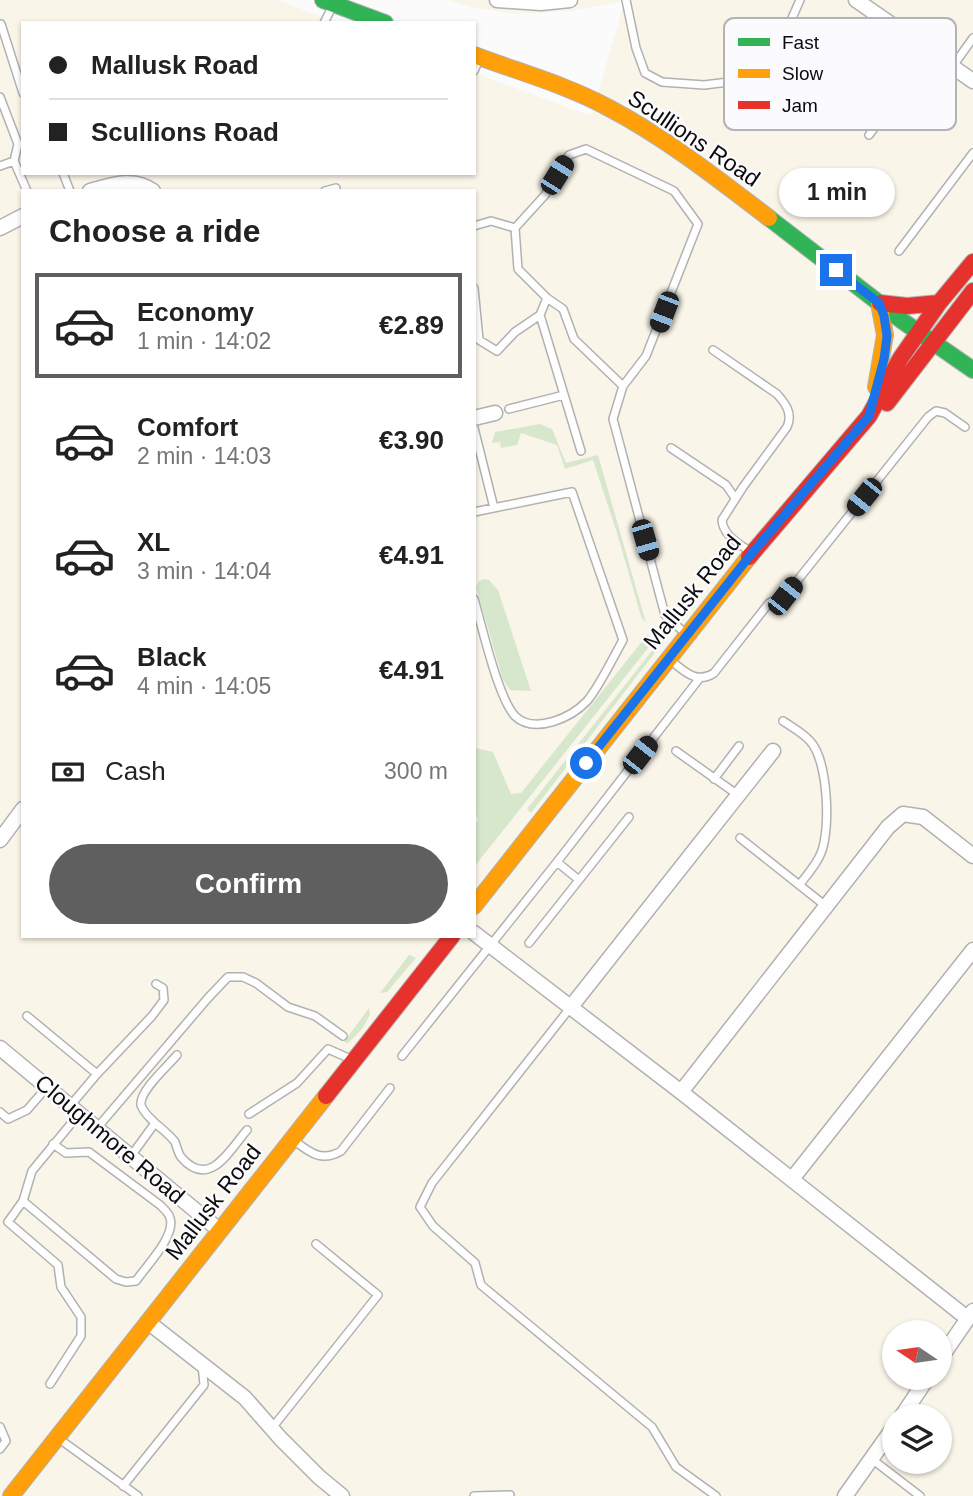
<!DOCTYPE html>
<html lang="en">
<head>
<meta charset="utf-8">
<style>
  body { margin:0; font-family:Arial,sans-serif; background:#f6f6f6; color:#222; height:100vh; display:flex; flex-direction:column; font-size:26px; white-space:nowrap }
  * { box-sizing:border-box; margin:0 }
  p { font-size:23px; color:#767676 }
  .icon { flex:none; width:38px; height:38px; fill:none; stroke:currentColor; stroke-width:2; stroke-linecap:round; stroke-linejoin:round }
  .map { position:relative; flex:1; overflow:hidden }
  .panel { position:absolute; left:21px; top:189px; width:455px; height:749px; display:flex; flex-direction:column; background:#fff; border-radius:0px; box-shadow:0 2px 5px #0004 }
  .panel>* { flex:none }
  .banner { position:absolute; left:21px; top:21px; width:455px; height:154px; border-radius:0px; box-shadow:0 2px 5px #0004; display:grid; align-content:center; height:154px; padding:0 28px; background:#fff }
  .needle { width:46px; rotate:283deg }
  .controls { position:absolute; left:882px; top:1320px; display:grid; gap:14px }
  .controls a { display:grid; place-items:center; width:70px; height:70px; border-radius:50%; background:#fff; box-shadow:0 2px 5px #0004; font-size:35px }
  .end { position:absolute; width:32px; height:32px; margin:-16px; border:9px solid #1a73e8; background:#fff; box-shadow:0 0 0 4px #fff }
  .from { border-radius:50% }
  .bubble { position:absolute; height:49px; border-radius:24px; background:#fff; box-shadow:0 2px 5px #0004; font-size:23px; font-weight:700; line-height:49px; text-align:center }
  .car { position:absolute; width:21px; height:42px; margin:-21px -10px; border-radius:9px; box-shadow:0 0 5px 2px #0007; background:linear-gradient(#222 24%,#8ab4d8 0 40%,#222 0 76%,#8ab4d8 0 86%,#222 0) }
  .banner b { display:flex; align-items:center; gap:24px; height:66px; font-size:26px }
  .banner b+b { border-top:2px solid #e0e0e0 }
  .banner i { width:18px; height:18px; background:#222 }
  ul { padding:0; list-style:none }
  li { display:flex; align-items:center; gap:21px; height:105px; margin:0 14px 10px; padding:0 14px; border:4px solid transparent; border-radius:0px }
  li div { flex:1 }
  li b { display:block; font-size:26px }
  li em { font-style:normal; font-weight:700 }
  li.active { border-color:#605f60 }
  li>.icon { width:63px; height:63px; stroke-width:1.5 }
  h2 { padding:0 28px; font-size:32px; line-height:84px }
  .pay { display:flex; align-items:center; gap:18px; height:77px; padding:0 28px; font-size:26px }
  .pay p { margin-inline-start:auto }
  .button { display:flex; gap:14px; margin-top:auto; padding:14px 28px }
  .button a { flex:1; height:80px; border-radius:42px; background:#605f60; color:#fff; font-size:28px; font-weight:700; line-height:80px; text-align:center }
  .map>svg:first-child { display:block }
</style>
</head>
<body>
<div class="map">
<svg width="973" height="1496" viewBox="0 0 973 1496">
  <rect width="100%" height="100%" fill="#fbfbfc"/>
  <path fill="#faf5e9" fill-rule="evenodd" d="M0 0H277L339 23H23V173H474V73L591 116 625 1 570 11 515 14 470 7 450 0H973V1496H0ZM23 191H474V936H23ZM894 1332H940V1377H894ZM894 1416H940V1461H894Z"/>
  <path fill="#d6e7cc" d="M540 424 552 429 566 463 598 455 646 623 641 616 617 533 593 460 565 469 557 445 521 433 517 445 501 448 500 442 492 443 495 432Z
    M484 579 489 580 498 590 531 691 510 690 503 680 476 587 479 581Z
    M648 634 652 643 474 867V823L478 821 474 805V744L476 748 493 752 511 794 521 793Z
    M662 638 661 645 531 813 527 809Z
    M409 955 416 958 387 992 380 993Z
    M369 1008 370 1015 362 1029 348 1043 344 1042Z"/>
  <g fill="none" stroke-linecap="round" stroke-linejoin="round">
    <defs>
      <path id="lane" d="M626 0 636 48 645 73 662 82 704 85 745 80 773 61 800 0
        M324 23 333 5
        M1 24 23 93
        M856 35 876 13
        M953 66 973 38
        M474 71 480 57
        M0 97 18 144 14 161 27 191
        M869 135 932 52
        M0 166 14 161
        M63 173 70 191
        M325 191 336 188
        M474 226 491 221 515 228
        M899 251 973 153
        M474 288 479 340 497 351 515 332 540 315 547 298
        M540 315 581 451
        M713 350 777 394C786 404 793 414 787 427L743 487 722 520C723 536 740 544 752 553
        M623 386 574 339 563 309 547 298 518 269 515 228 545 195 569 155 586 149 674 191 698 224 646 356 623 386 613 419 665 615 687 635
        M509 409 564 395
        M474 428 494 508
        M671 448 726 485 735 498
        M474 512 572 492 623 640C614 656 598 689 587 701 572 717 535 735 515 716 498 698 482 626 474 599
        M669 659C683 670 696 685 714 673L769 603 785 596 928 417 936 411 945 413 965 427
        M783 721C792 727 803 733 810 741 828 760 831 829 821 853 817 864 807 875 800 884
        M676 751 738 795
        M714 779 739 746
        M740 838 827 907
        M557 862 579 880
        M529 943 629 817
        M570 1008 432 1183 420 1207 433 1226 475 1263 481 1285 652 1427 676 1467 716 1496
        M27 1016 97 1074 70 1106
        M402 1056 557 862 699 679
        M97 1074 152 1016 164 1000 163 988 156 984
        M0 1112 8 1119 27 1110 47 1087
        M249 1114 297 1083 328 1049 353 1060
        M155 1123C150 1118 143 1112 141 1105 139 1091 168 1066 177 1055
        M97 1128 208 998 228 977H243L256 983 288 1007 315 1016 343 1036
        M292 1139C309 1152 321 1163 341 1151L390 1088
        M53 1144 66 1153 89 1152 160 1205C164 1209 169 1213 170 1218 176 1236 146 1266 136 1281L126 1282 116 1279 23 1201 32 1171 79 1114
        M131 1156 155 1123C162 1129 170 1135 175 1142 177 1147 178 1153 181 1157 209 1190 229 1151 247 1130
        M23 1201 8 1222 58 1265 61 1287 81 1317V1336L50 1384
        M0 1427 6 1441 0 1449
        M272 1428 378 1295 316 1244
        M58 1438 138 1496
        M873 1460 920 1496
        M123 1486 204 1385 202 1365
        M474 1496 510 1495"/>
      <path id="street" d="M497 0 541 3 570 0
        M856 0 973 81
        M90 191C112 185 133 177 153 191
        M0 228 23 216
        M474 418 495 413
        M0 840 23 809
        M474 933 681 1092 967 1318
        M570 1008 773 751
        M0 1048 219 1230
        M681 1092 888 827 903 814 923 817 973 856
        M792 1179 973 950
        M148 1322 245 1398 281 1439 319 1477 342 1496
        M940 1359 973 1311
        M902 1416 928 1377
        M845 1496 894 1427"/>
      <path id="fast" d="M323 0 385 23
        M769 218 901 320 973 370"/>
      <path id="slow" d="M474 55C519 72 567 85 609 108 666 138 718 179 769 218
        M876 387 885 335 879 303
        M474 906 749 557
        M11 1496 326 1096"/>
      <path id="jam" d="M880 303 907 306 939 303
        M887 403 973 291
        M749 557 869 416 900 359 939 303 973 262
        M326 1096 452 936"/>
    </defs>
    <use href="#lane" stroke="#b1b1b2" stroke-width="10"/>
    <use href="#street" stroke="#b1b1b2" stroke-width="17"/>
    <use href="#fast" stroke="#b1b1b2" stroke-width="18"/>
    <use href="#slow" stroke="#b1b1b2" stroke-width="18"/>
    <use href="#jam" stroke="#b1b1b2" stroke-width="18"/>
    <use href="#lane" stroke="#fefeff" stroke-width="7"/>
    <use href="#street" stroke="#fefeff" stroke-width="14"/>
    <use href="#fast" stroke="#30b455" stroke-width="16"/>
    <use href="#slow" stroke="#ff9f0a" stroke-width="16"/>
    <use href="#jam" stroke="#e5322d" stroke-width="16"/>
  </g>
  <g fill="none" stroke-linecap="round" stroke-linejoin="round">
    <path stroke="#1a73e8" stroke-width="9" d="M586 763 752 553 869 416 884 359 887 336 884 316 879 303 836 270"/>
  </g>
  <g text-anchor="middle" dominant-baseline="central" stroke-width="5" stroke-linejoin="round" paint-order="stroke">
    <g font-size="23" fill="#0c0b0c" stroke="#fbfafd">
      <text transform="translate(694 138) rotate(34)">Scullions Road</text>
      <text transform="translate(692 592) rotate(-51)">Mallusk Road</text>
      <text transform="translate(110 1139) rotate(40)">Cloughmore Road</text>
      <text transform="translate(213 1202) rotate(-52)">Mallusk Road</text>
    </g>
  </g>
  <rect x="724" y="18" width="232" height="112" rx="10" fill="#fbfafd" stroke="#b3b2b5" stroke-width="2"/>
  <rect x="738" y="38" width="32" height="8" fill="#30b455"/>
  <rect x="738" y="69" width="32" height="9" fill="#ff9f0a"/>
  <rect x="738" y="101" width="32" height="8" fill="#e5322d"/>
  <g font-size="19" fill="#0c0b0c">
    <text x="782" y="49">Fast</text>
    <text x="782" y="80">Slow</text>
    <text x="782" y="112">Jam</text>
  </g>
</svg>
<div class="controls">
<a><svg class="needle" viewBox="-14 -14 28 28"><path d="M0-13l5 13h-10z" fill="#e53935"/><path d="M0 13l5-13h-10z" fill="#767676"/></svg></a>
<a><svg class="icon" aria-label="layers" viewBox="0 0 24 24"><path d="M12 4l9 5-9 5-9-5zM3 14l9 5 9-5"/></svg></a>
</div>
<i class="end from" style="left:586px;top:763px"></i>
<i class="end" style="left:836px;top:270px"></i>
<div class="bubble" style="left:779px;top:168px;width:116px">1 min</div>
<i class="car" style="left:557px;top:175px;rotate:32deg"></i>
<i class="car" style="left:664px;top:312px;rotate:201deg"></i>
<i class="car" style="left:864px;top:497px;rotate:219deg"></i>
<i class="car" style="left:645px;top:540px;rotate:164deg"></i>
<i class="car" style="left:785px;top:596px;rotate:38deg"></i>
<i class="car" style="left:640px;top:755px;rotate:38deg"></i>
<div class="banner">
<b><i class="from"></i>Mallusk Road</b>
<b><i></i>Scullions Road</b>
</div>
<section class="panel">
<h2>Choose a ride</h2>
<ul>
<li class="active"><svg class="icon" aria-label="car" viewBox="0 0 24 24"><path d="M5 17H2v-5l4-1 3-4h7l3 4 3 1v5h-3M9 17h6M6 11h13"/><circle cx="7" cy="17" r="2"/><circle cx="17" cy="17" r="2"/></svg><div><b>Economy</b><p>1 min · 14:02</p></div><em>€2.89</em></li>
<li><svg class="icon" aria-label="car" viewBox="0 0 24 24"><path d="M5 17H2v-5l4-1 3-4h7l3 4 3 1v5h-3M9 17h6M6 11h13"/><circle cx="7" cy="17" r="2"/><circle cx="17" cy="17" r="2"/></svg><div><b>Comfort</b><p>2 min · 14:03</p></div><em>€3.90</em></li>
<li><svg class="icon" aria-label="car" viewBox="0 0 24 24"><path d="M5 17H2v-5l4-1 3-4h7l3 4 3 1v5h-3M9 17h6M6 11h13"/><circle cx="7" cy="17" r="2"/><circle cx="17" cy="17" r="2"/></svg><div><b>XL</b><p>3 min · 14:04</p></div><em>€4.91</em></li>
<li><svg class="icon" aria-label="car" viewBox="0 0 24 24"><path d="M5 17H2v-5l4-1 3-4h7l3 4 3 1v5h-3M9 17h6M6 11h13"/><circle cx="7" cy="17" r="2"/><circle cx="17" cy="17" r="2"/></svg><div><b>Black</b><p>4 min · 14:05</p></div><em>€4.91</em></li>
</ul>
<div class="pay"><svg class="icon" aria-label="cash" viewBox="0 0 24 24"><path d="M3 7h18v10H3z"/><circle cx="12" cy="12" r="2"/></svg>Cash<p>300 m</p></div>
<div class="button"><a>Confirm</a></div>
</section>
</div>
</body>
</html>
